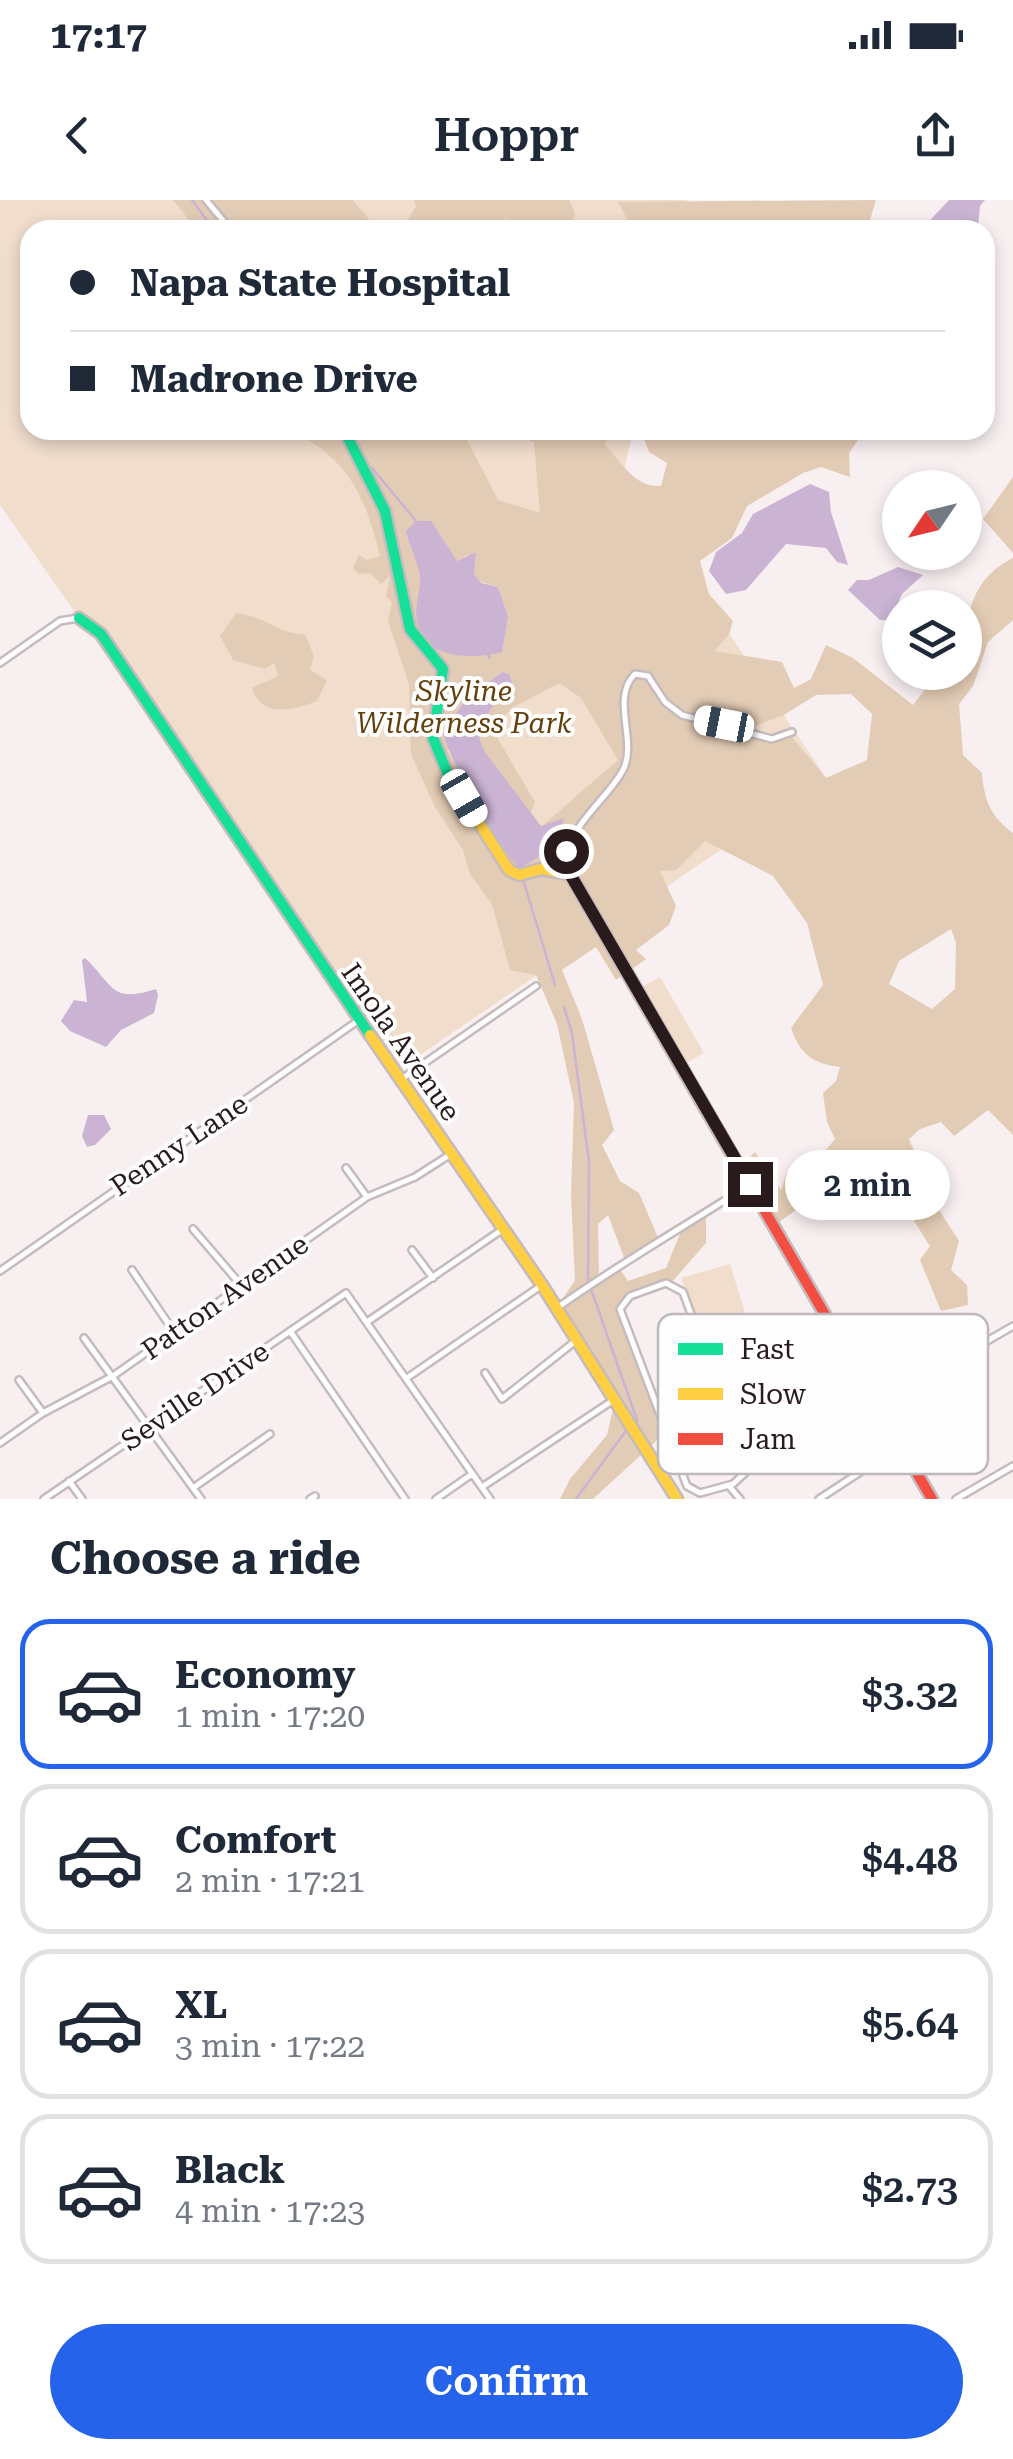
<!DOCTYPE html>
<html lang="en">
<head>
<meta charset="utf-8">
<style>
  body { margin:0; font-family:"Roboto Serif",serif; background:#f6f6f7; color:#1f2937; height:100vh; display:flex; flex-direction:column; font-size:38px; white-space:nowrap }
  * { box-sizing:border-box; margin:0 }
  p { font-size:32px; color:#747a83 }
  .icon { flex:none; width:55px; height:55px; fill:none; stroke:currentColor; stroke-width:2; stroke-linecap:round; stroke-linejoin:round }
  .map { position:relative; height:1299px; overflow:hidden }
  .drawer { display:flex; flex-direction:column; background:#fff; flex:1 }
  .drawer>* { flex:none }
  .hud { position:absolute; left:20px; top:20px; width:975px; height:220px; border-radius:30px; box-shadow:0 5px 15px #0003; display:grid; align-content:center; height:220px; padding:0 50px; background:#fff }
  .needle { width:65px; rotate:235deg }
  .controls { position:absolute; left:882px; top:270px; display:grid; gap:20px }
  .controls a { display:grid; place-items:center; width:100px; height:100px; border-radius:50%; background:#fff; box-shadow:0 5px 15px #0003; font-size:50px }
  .end { position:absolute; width:45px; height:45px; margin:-22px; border:12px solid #291b1c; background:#fff; box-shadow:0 0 0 5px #fff }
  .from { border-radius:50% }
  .bubble { position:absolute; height:70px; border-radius:35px; background:#fff; box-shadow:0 5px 15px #0003; font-size:32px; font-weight:600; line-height:70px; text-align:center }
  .car { position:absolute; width:30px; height:60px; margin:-30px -15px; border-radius:12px; box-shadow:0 0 8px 2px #0007; background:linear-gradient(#fff 24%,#345 0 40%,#fff 0 76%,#345 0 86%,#fff 0) }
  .hud b { display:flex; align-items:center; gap:35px; height:95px; font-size:38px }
  .hud b+b { border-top:2px solid #e0e1e3 }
  .hud i { width:25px; height:25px; background:#1f2937 }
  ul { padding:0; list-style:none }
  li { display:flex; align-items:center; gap:30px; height:150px; margin:0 20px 15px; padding:0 30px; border:5px solid #e0e1e3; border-radius:30px }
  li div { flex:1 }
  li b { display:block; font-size:38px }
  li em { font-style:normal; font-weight:600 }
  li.current { border-color:#2563eb }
  li>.icon { width:90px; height:90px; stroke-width:1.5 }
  h2 { padding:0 50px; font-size:45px; line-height:120px }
  .button { display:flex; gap:20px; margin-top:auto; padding:20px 50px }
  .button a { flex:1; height:115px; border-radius:60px; background:#2563eb; color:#fff; font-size:40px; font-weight:600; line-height:115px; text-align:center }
  .status { display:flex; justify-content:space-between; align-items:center; height:70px; padding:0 50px; background:#fff; direction:ltr }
  .status svg { height:28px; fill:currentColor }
  header { display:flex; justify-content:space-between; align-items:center; height:130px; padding:0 50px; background:#fff; font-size:45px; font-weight:600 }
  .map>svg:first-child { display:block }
</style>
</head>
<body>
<div class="status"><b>17:17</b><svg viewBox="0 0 49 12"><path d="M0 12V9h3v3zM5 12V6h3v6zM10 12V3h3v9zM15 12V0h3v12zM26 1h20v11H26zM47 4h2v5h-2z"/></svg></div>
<header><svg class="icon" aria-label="back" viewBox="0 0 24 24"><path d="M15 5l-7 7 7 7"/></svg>Hoppr<svg class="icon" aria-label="share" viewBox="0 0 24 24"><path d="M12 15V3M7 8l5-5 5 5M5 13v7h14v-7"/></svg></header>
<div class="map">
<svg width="1013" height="1299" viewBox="0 0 1013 1299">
  <rect width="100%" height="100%" fill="#f8eff0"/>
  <path fill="#f0ddcc" d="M0 0H687L680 30H30V230H633L623 275 826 578 395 872 101 434 79 418 0 305Z
    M660 777 704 853 686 863 642 787Z
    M730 1064 758 1154 713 1168 681 1078Z"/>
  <path fill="#e3ccb5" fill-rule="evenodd" d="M173 0H353L378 30H197Z
    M414 0H569L575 13 570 30H512L505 18 499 30H402L416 6Z
    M876 0 867 30H633L618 2Z
    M292 230H462L498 300 540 313 534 242 508 230H609L605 245C623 262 632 287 661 286L667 263 649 252 641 230H865L849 253 850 277 821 267 803 273 747 306 732 338 700 361 709 394 733 421 729 434 715 451 782 462 794 488 811 479 826 445 853 458 913 505 938 473 965 472C965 424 966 381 1013 358V420L988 442 973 486 959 504 963 555 982 573C984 600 991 617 1013 633V935L988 910 954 936 941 922 920 929 909 939 939 1010 959 1041 951 1070 967 1085 968 1105 941 1111 920 1060 930 1046C914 1021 876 951 839 963 825 967 820 980 818 994L774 1026 740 967 755 952 781 990 787 972 825 951 835 939 827 922 823 893 836 881 840 867C813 864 800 854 791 828L823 785 807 723 773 676 705 641 676 670 660 671 676 706 669 725 636 750 646 759 616 780 596 747 562 770 582 819 614 930 602 945 620 981 639 993 659 1040 625 1060 608 1015 598 1024 599 1077 617 1065 628 1081 666 1068 682 1029 706 1013V1043L671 1083 622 1101 620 1109 666 1232 593 1299H560L570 1279 607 1235 615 1200 557 1108 575 1080 571 995 574 903 557 824 536 775 510 770 492 704 470 674 463 650 435 607 411 554 409 484 388 421 392 402 386 397 390 376 381 384 370 373 359 374 353 368 359 355 367 360 380 356C365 295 349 261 292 230ZM450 352 457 361 467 355 476 358 472 367 477 380 498 387 508 417 502 445 417 410 422 398 420 370ZM503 472 513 487 498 498 477 534 485 552 530 614 535 602 492 529 512 508 559 483 581 498 618 560 542 626 563 619 504 650 448 551ZM851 494 872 514 867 560 826 578 785 529 766 536 749 528 784 515 816 495ZM951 729 956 743 955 789 932 809 889 784 899 761Z
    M1013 277V353L983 319Z
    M236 413C263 415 279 435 305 434L314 456 310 470 327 480 317 501C292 511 261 518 252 488L278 476 274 463 265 469 233 460 220 436Z"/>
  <path fill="#cab3d3" d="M949 0H985L980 6 978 27 921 30Z
    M810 284 829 292 831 312 848 365 837 362 826 348 786 344 746 390 726 394 709 371 716 352 742 333 753 314Z
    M416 321H431L457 361 476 352 474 374 481 383 498 387 508 417 502 452C475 459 425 461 417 422 414 408 421 391 420 376 418 362 409 345 406 331Z
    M898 367 923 375 902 394 891 420H880L848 390 857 380H869Z
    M503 472 510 475 513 487 498 498 477 533 485 552 541 626 564 618C556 645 544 656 519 668 495 640 453 568 443 533L468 496Z
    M85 758C114 785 110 804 156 789L158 795 154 813 121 830 106 847 70 831 61 821 74 800 87 802 82 760Z
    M88 915H104L111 929 95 945 87 947 82 936Z"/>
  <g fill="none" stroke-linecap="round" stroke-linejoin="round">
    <path stroke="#cab3d3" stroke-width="2.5" d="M192 0 214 30
      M333 230 349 247
      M372 268 416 321
      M484 449 490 458
      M523 679 555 785
      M564 807 572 833 589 962 588 1081
      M591 1089 637 1220 634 1223
      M576 1299 628 1228"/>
    <defs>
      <path id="street" d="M206 0 231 30
        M0 463 60 421 78 418
        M570 674C555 634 605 604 623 570 638 542 610 498 635 474L648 476 665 502 682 515 772 539 792 532
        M400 880 536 786
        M346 968 367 997
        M193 1029 241 1085
        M412 1050 433 1078
        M132 1070 174 1132
        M0 1071 359 820
        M666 1083 683 1092 745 1263 746 1272 733 1284 700 1293 687 1286 620 1109 630 1096Z
        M557 1108C620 1063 686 1026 750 984
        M367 1122 503 1029
        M290 1131 405 1299
        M84 1138 201 1299
        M485 1173 502 1199 578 1139
        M407 1178 542 1085
        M19 1180 43 1213
        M880 1203 1013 1126
        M0 1243 43 1213 113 1176 367 997 415 977 451 954
        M741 1252 861 1178
        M69 1281 82 1299
        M729 1286 740 1299
        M482 1287 615 1199
        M193 1288 270 1234
        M44 1299 346 1093 490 1299
        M310 1299 315 1296
        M436 1299 472 1274
        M819 1299 900 1246
        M956 1299 1013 1266"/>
      <path id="fast" d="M344 230 385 311 410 429 443 469 433 538 447 572 481 626
        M79 418 101 434 370 835"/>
      <path id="slow" d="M481 626 509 670 519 675 541 669 570 674 701 901
        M370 835 542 1085 677 1299"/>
      <path id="jam" d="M701 901 932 1299"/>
    </defs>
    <use href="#street" stroke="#c6bbbc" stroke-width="10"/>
    <use href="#fast" stroke="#c6bbbc" stroke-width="15"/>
    <use href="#slow" stroke="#c6bbbc" stroke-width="15"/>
    <use href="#jam" stroke="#c6bbbc" stroke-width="15"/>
    <use href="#street" stroke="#fefdfd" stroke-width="5"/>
    <use href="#fast" stroke="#16e098" stroke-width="10"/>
    <use href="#slow" stroke="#ffcf43" stroke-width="10"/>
    <use href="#jam" stroke="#f24e42" stroke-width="10"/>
  </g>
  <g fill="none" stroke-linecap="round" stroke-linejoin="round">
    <path stroke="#291b1c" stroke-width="12" d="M566 651 570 674 750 984"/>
  </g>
  <g text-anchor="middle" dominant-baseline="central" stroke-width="8" stroke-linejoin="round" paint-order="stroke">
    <g font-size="28" font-style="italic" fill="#63400b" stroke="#fdfdfd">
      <text x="464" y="491">Skyline<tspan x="464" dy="32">Wilderness Park</tspan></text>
    </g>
    <g font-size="28" fill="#291b1c" stroke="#fdfdfd">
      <text transform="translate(401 842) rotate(55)">Imola Avenue</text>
      <text transform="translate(179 945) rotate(-34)">Penny Lane</text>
      <text transform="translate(225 1097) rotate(-35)">Patton Avenue</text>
      <text transform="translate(195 1196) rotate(-34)">Seville Drive</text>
    </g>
  </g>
  <rect x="658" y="1114" width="330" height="160" rx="15" fill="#fdfdfd" stroke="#bdb9ba" stroke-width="2.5"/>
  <rect x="678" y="1143" width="45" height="12" fill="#16e098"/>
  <rect x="678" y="1188" width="45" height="12" fill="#ffcf43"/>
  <rect x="678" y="1233" width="45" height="12" fill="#f24e42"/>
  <g font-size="28" fill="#291b1c">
    <text x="740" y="1159">Fast</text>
    <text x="740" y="1204">Slow</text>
    <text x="740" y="1249">Jam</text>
  </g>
</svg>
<div class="controls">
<a><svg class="needle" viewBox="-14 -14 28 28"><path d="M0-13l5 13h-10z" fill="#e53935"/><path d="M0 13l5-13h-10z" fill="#747a83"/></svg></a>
<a><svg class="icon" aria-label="layers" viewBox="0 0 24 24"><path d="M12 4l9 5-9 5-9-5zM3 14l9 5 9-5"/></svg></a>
</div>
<i class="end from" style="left:566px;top:651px"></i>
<i class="end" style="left:750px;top:984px"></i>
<div class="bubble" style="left:785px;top:950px;width:165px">2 min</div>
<i class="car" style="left:724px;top:524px;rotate:281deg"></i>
<i class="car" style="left:464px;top:598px;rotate:150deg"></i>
<div class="hud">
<b><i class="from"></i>Napa State Hospital</b>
<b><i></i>Madrone Drive</b>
</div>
</div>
<section class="drawer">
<h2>Choose a ride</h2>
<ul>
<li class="current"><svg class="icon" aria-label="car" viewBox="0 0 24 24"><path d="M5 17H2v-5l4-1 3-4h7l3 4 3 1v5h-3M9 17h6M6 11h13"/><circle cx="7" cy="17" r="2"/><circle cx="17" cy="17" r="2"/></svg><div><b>Economy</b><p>1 min · 17:20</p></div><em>$3.32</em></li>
<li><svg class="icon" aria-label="car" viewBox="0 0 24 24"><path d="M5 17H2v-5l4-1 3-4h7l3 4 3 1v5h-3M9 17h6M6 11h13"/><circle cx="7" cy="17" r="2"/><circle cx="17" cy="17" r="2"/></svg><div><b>Comfort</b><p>2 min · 17:21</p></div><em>$4.48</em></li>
<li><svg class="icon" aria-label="car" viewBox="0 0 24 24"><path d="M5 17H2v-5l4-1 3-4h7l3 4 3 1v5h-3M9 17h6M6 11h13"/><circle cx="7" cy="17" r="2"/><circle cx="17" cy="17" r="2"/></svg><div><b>XL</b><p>3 min · 17:22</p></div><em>$5.64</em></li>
<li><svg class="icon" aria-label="car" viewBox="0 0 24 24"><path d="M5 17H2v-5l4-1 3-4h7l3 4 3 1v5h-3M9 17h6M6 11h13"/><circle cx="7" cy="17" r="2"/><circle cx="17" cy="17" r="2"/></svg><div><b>Black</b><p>4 min · 17:23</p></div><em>$2.73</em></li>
</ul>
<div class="button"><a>Confirm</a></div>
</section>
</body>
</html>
